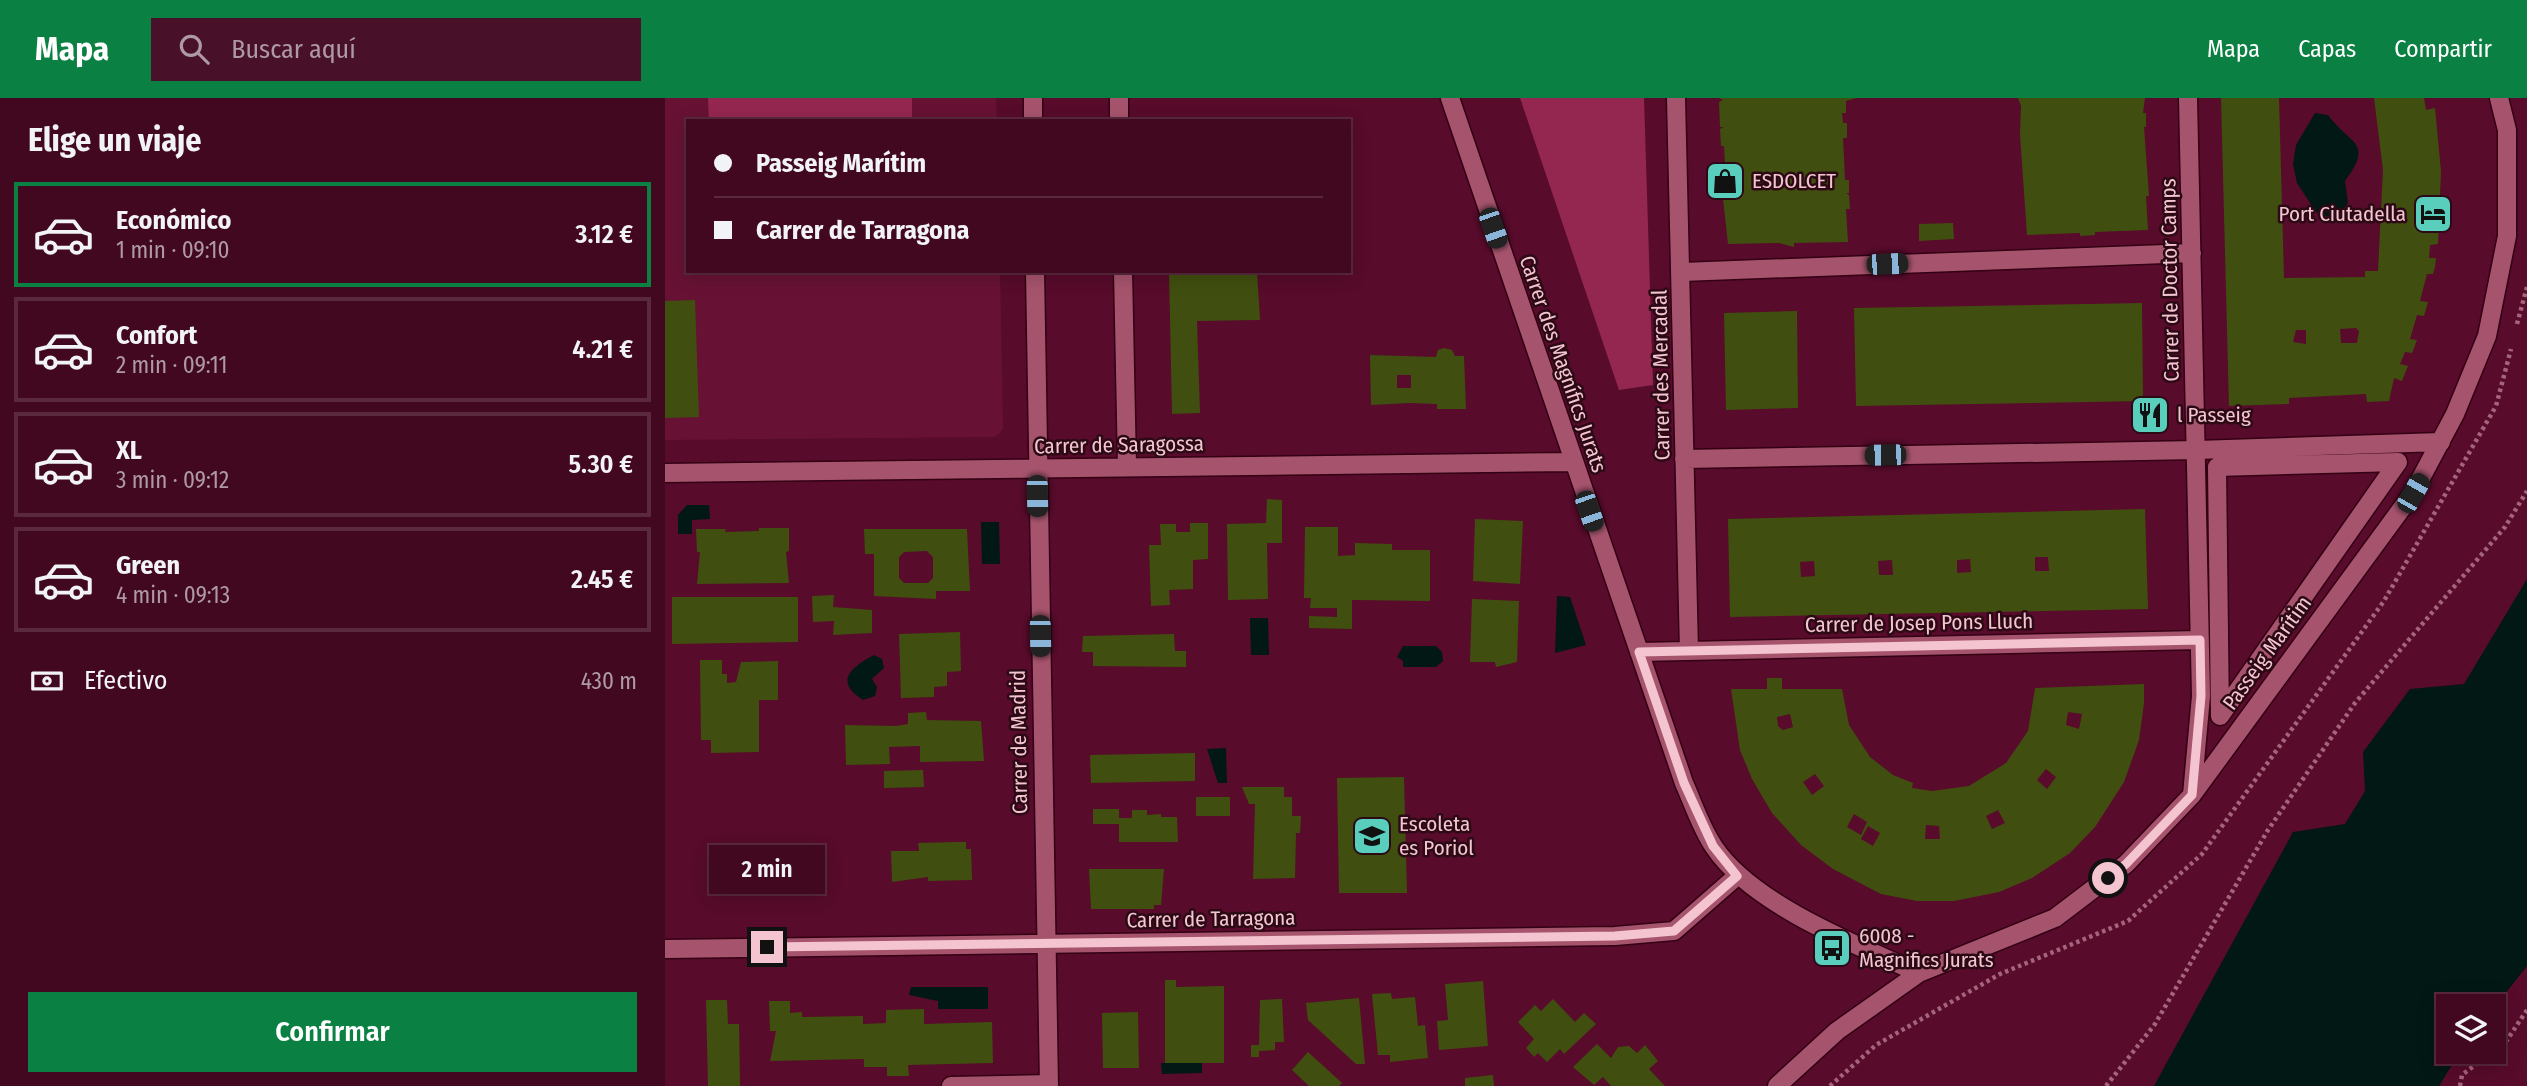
<!DOCTYPE html>
<html lang="es">
<head>
<meta charset="utf-8">
<style>
  body { margin:0; font-family:"Fira Sans Condensed",sans-serif; background:#491129; color:#f1f3f6; height:100vh; display:flex; flex-direction:column; font-size:26px; white-space:nowrap }
  * { box-sizing:border-box; margin:0 }
  p { font-size:23px; color:#ae9aa5 }
  .icon { flex:none; width:38px; height:38px; fill:none; stroke:currentColor; stroke-width:2; stroke-linecap:round; stroke-linejoin:round }
  .map { position:relative; flex:1; overflow:hidden }
  .details { display:flex; flex-direction:column; background:#420820; width:665px }
  .details>* { flex:none }
  .hud { position:absolute; left:21px; top:21px; width:665px; height:154px; border-radius:0px; box-shadow:0 4px 18px #0003,0 0 0 2px #5a293e; display:grid; align-content:center; height:154px; padding:0 28px; background:#420820 }
  .tools { position:absolute; left:1771px; top:896px; display:grid; gap:14px }
  .tools a { display:grid; place-items:center; width:70px; height:70px; border-radius:0px; background:#420820; box-shadow:0 4px 18px #0003,0 0 0 2px #5a293e; font-size:35px }
  .end { position:absolute; width:32px; height:32px; margin:-16px; border:9px solid #f4c5d0; background:#111; box-shadow:0 0 0 4px #111 }
  .from { border-radius:50% }
  .bubble { position:absolute; height:49px; border-radius:0px; background:#420820; box-shadow:0 4px 18px #0003,0 0 0 2px #5a293e; font-size:23px; font-weight:600; line-height:49px; text-align:center }
  .car { position:absolute; width:21px; height:42px; margin:-21px -10px; border-radius:9px; box-shadow:0 0 5px 2px #0007; background:linear-gradient(#222 24%,#8ab4d8 0 40%,#222 0 76%,#8ab4d8 0 86%,#222 0) }
  .hud b { display:flex; align-items:center; gap:24px; height:66px; font-size:26px }
  .hud b+b { border-top:2px solid #5a293e }
  .hud i { width:18px; height:18px; background:#f1f3f6 }
  ul { padding:0; list-style:none }
  li { display:flex; align-items:center; gap:21px; height:105px; margin:0 14px 10px; padding:0 14px; border:4px solid #5a293e; border-radius:0px }
  li div { flex:1 }
  li b { display:block; font-size:26px }
  li em { font-style:normal; font-weight:600 }
  li.on { border-color:#0b8043 }
  li>.icon { width:63px; height:63px; stroke-width:1.5 }
  h2 { padding:0 28px; font-size:32px; line-height:84px }
  .pay { display:flex; align-items:center; gap:18px; height:77px; padding:0 28px; font-size:26px }
  .pay p { margin-inline-start:auto }
  .action { display:flex; gap:14px; margin-top:auto; padding:14px 28px }
  .action a { flex:1; height:80px; border-radius:0px; background:#0b8043; color:#fff; font-size:28px; font-weight:600; line-height:80px; text-align:center }
  header { display:flex; align-items:center; gap:42px; box-sizing:border-box; height:98px; padding:0 35px; background:#0b8043; color:#fff }
  header strong { font-size:33px }
  nav { display:flex; gap:38px; margin-inline-start:auto; font-size:24px }
  .search { width:490px; height:63px; background:#491129; display:flex; align-items:center; gap:18px; box-sizing:border-box; padding:0 24px; border-radius:0px; color:#ae9aa5; font-size:26px }
  main { display:flex; flex:1; min-height:0 }
  .map>svg:first-child { display:block }
</style>
</head>
<body>
<header>
<strong>Mapa</strong>
<div class="search"><svg class="icon" aria-label="search" viewBox="0 0 24 24"><circle cx="10" cy="10" r="6"/><path d="M15 15l6 6"/></svg>Buscar aquí</div>
<nav><a>Mapa</a><a>Capas</a><a>Compartir</a></nav>
</header>
<main>
<section class="details">
<h2>Elige un viaje</h2>
<ul>
<li class="on"><svg class="icon" aria-label="car" viewBox="0 0 24 24"><path d="M5 17H2v-5l4-1 3-4h7l3 4 3 1v5h-3M9 17h6M6 11h13"/><circle cx="7" cy="17" r="2"/><circle cx="17" cy="17" r="2"/></svg><div><b>Económico</b><p>1 min · 09:10</p></div><em>3.12 €</em></li>
<li><svg class="icon" aria-label="car" viewBox="0 0 24 24"><path d="M5 17H2v-5l4-1 3-4h7l3 4 3 1v5h-3M9 17h6M6 11h13"/><circle cx="7" cy="17" r="2"/><circle cx="17" cy="17" r="2"/></svg><div><b>Confort</b><p>2 min · 09:11</p></div><em>4.21 €</em></li>
<li><svg class="icon" aria-label="car" viewBox="0 0 24 24"><path d="M5 17H2v-5l4-1 3-4h7l3 4 3 1v5h-3M9 17h6M6 11h13"/><circle cx="7" cy="17" r="2"/><circle cx="17" cy="17" r="2"/></svg><div><b>XL</b><p>3 min · 09:12</p></div><em>5.30 €</em></li>
<li><svg class="icon" aria-label="car" viewBox="0 0 24 24"><path d="M5 17H2v-5l4-1 3-4h7l3 4 3 1v5h-3M9 17h6M6 11h13"/><circle cx="7" cy="17" r="2"/><circle cx="17" cy="17" r="2"/></svg><div><b>Green</b><p>4 min · 09:13</p></div><em>2.45 €</em></li>
</ul>
<div class="pay"><svg class="icon" aria-label="cash" viewBox="0 0 24 24"><path d="M3 7h18v10H3z"/><circle cx="12" cy="12" r="2"/></svg>Efectivo<p>430 m</p></div>
<div class="action"><a>Confirmar</a></div>
</section>
<div class="map">
<svg width="1862" height="988" viewBox="0 0 1862 988">
  <rect width="100%" height="100%" fill="#580b2b"/>
  <path fill="#671234" d="M0 0H331L332 23H23V173H335L338 330 335 335 329 339 0 342Z"/>
  <path fill="#942750" d="M43 0H247V23H44Z
    M855 0H979L988 287 954 292Z"/>
  <path fill="#021814" d="M1650 15 1663 17C1686 48 1709 43 1680 83L1683 105 1676 114 1664 119 1651 114 1632 85 1628 66 1631 47Z
    M22 407H44L45 421 27 422V436H13V417Z
    M316 424H334L335 466H317Z
    M1862 481V868L1829 910 1783 908V954H1795L1774 988H1489L1628 734 1680 726 1700 693 1698 654 1745 591 1799 586Z
    M892 498 905 499 921 547 890 555Z
    M585 520H603L604 557H586Z
    M738 548H771L777 554 778 563 771 569H738V563L732 559Z
    M209 557 217 561 219 570 207 581 212 589 210 598 198 602C168 583 187 569 209 557Z
    M561 650 562 685H553L542 651Z
    M246 889H323V911H273V903L244 897Z
    M496 965H537V975L497 976Z"/>
  <path fill="#404f0f" fill-rule="evenodd" d="M1054 0H1192L1181 3V15H1177L1178 25H1182V40H1178L1180 82H1184V95H1181L1184 97 1185 111H1181L1183 144 1129 145V149L1114 145 1063 146 1058 101 1062 99H1058L1057 84H1061L1059 48H1056L1055 31 1059 29H1055L1054 4 1058 2Z
    M1353 0H1480L1478 15H1481V29H1479L1484 98H1481L1483 132 1430 134V137L1415 138V135L1362 137 1355 37 1356 8Z
    M1556 0H1614L1619 180 1700 179V173H1713L1718 72 1709 0H1759L1761 12 1770 10 1776 73 1773 146 1765 147 1764 160H1771L1770 169 1768 176H1762L1755 203 1763 204 1759 218 1752 217 1745 241 1752 242 1747 255 1740 254 1735 266 1743 268 1737 283 1729 280 1724 303 1702 304 1701 296 1624 300V306L1564 308ZM1691 230 1694 233 1692 245H1676L1675 231ZM1631 232H1641V246L1628 244Z
    M1288 125 1289 141 1254 143V126Z
    M504 173H592L595 222 532 223 535 315 507 316Z
    M30 202 34 319 0 320V203Z
    M1477 205 1478 303 1191 308 1189 210Z
    M1132 213 1133 310 1061 312 1059 215Z
    M779 250 787 252 790 258H799L801 311H772V306L745 305 706 307 705 257 771 259 773 252ZM732 277H746V290H732Z
    M602 401 617 402V445H602L603 501 563 502 562 426 601 425Z
    M1480 411 1483 511 1065 519 1063 421ZM1370 459H1383L1384 473H1370ZM1305 461 1306 474 1292 475V462ZM1227 462 1228 477H1214L1213 463ZM1149 463 1150 478 1136 479 1135 464Z
    M810 421 858 423 855 486 808 483Z
    M525 425H543V461L528 462V491L504 492 505 507 486 508 484 447H496L495 426H511V434H525Z
    M640 429H673V458L690 457V445L727 446V452H765V503L687 502V531L644 530V518L672 519V510H645L646 500H639Z
    M94 430H124V453L121 454 124 485 32 486 35 454H32L31 431H61L60 434 94 433Z
    M199 431H302L305 493H271V501L209 498V456H200ZM262 453 268 459V480L263 485H239L234 480V459L239 454Z
    M169 497 168 509 207 512V535L168 537 169 523 148 524 147 498Z
    M7 499H133V544L7 546Z
    M807 501 854 503 852 564 831 569 830 564H805Z
    M295 534 296 573 282 574V588L269 589V599L236 600 234 536Z
    M509 536 510 553H521V569L428 568V554H417L418 538Z
    M35 562H57V576H62V585L71 584 76 564 113 563V602H94V654L46 655V642H36Z
    M1102 580H1117V591H1177L1184 627 1205 659 1228 677 1248 685 1247 690 1267 693 1304 688 1341 665 1363 633 1370 590 1479 586V605L1474 642 1459 684 1430 729 1405 755 1367 780 1334 794 1289 803H1252L1216 796 1168 771 1136 747 1107 715 1087 681 1075 652 1066 591H1102ZM1403 614 1417 616 1414 631 1401 627ZM1125 616 1128 629 1118 632 1113 628 1112 619ZM1381 671 1391 679 1382 691 1372 682ZM1150 676 1159 688 1147 697 1138 684ZM1333 712 1340 725 1327 731 1321 718ZM1189 716 1202 724 1196 737 1182 729ZM1261 727 1274 728 1275 741H1260ZM1203 728 1215 735 1208 748 1196 741Z
    M261 614 262 622 316 623 319 663 255 664V648L224 649 225 666 181 667 180 627 231 628 243 626V615Z
    M530 655V683L426 685 425 657Z
    M258 672 259 689 219 690V673Z
    M739 679 742 795H674L672 680Z
    M577 689H619V699H627V718H636L635 735H631L630 780 588 781 590 706H584Z
    M531 699H565V718H531Z
    M428 711H454V720H467V712H482V717L496 716V719H512L513 744H454V726H428Z
    M290 744H301V751H306L307 782 263 783V779L227 784 226 753H254L253 745Z
    M424 771H499L496 807H489V811H426Z
    M500 882H511V889L559 888V965H500Z
    M818 883 823 948 774 952 772 923 783 922 780 886Z
    M726 895 727 901 750 899 753 928 760 927 763 960 725 964V957H713L707 896Z
    M694 900 700 966H691L643 922 641 905Z
    M617 901 619 944H610V952L594 953V959H586V947H594L595 902Z
    M888 901 910 924 919 915 931 926 899 956 895 951 882 964 873 955 869 959 861 950 869 941 853 924 870 907 876 913Z
    M41 902H62L63 926H74L75 988H43Z
    M104 903H125V915L137 914V919L198 918V926L221 925V912L259 911V926L327 924 328 965 243 967 244 978H222V969H199V961L105 963 111 933H105Z
    M473 914 474 970H438L437 915Z
    M932 946 946 960 953 949 964 948 972 955 980 947 993 963 984 971 1000 988H946L938 979 929 987 908 969Z
    M643 954 677 985 674 988H644L627 972Z
    M828 977 829 988H800V980Z"/>
  <g fill="none" stroke-linecap="round" stroke-linejoin="round">
    <defs>
      <path id="minor" d="M368 0V23
        M454 0V23
        M785 0 1019 685C1028 705 1036 730 1049 749 1087 806 1191 847 1254 875
        M1011 0 1024 553
        M1523 0 1536 598 1527 697
        M370 173 384 988
        M458 173 462 369
        M1017 174 1527 155
        M1019 361 1532 352 1776 344
        M1733 364 1555 618 1552 369Z
        M0 375 908 364
        M974 554 1535 542
        M0 851 950 838 1009 833 1072 778
        M286 988 384 986
        M1112 988 1172 933 1254 875 1390 820 1461 766 1527 697 1748 395 1790 316 1822 238 1842 138V32L1834 0"/>
    </defs>
    <use href="#minor" stroke="#340014" stroke-width="21"/>
    <path stroke="#a4657b" stroke-width="4.5" stroke-dasharray="3.5 3.5" stroke-linecap="butt" d="M1852 226 1862 189
      M1829 952 1842 942 1862 912
      M1165 988 1211 947 1335 876 1463 823 1537 756 1719 503 1831 308 1846 251
      M1441 988 1490 926 1603 732 1690 605 1840 429 1862 393
      M1795 988 1797 977 1827 954"/>
    <use href="#minor" stroke="#a6546d" stroke-width="18"/>
  </g>
  <g fill="none" stroke-linecap="round" stroke-linejoin="round">
    <path stroke="#f4c5d0" stroke-width="9" d="M102 849 950 838 1009 833 1072 778 1048 748 1019 685 974 554 1535 542 1536 598 1527 697 1461 766 1443 780"/>
  </g>
  <defs>
    <symbol id="shop-square" viewBox="-11 -11 22 22"><rect x="-9" y="-9" width="18" height="18" rx="4" fill="#5acebd" stroke="#2b0a15"/><path d="M-5-2.5h2.3a2.7 3.5 0 0 1 5.4 0H5L5.5 6h-11ZM-1.5-2.5h3a1.5 2.3 0 0 0-3 0Z" fill="#111"/></symbol>
    <symbol id="hotel-square" viewBox="-11 -11 22 22"><rect x="-9" y="-9" width="18" height="18" rx="4" fill="#5acebd" stroke="#2b0a15"/><path d="M-6-4.5h1.5V1H6V5H4.5V3h-9V5H-6ZM-4 0a1.8 1.8 0 1 1 3.6 0ZM.5 0V-2.5h3Q6-2.5 6 0Z" fill="#111"/></symbol>
    <symbol id="restaurant-square" viewBox="-11 -11 22 22"><rect x="-9" y="-9" width="18" height="18" rx="4" fill="#5acebd" stroke="#2b0a15"/><path d="M-5-6h1v4h1v-4h1v4h1v-4h1v5L-1.5 .5V6h-2V.5L-5-1ZM5-6V6H3V1.5H1.5Q1.5-4 5-6Z" fill="#111"/></symbol>
    <symbol id="school-square" viewBox="-11 -11 22 22"><rect x="-9" y="-9" width="18" height="18" rx="4" fill="#5acebd" stroke="#2b0a15"/><path d="M0-5L7-2L0 1L-7-2ZM-4 1L0 2.5L4 1V4Q0 6-4 4Z" fill="#111"/></symbol>
    <symbol id="bus-square" viewBox="-11 -11 22 22"><rect x="-9" y="-9" width="18" height="18" rx="4" fill="#5acebd" stroke="#2b0a15"/><path d="M-5-6H5V4H4V6H2V4H-2V6H-4V4H-5ZM-3.5-4V0h7V-4ZM-3.5 1.2v1.5H-2V1.2ZM2 1.2v1.5H3.5V1.2Z" fill="#111"/></symbol>
  </defs>
  <g fill-rule="evenodd">
    <use href="#shop-square" x="1038" y="61" width="44" height="44"/>
    <use href="#hotel-square" x="1746" y="94" width="44" height="44"/>
    <use href="#restaurant-square" x="1463" y="295" width="44" height="44"/>
    <use href="#school-square" x="685" y="716" width="44" height="44"/>
    <use href="#bus-square" x="1145" y="828" width="44" height="44"/>
  </g>
  <g text-anchor="middle" dominant-baseline="central" stroke-width="5" stroke-linejoin="round" paint-order="stroke">
    <g font-size="21" fill="#f4c5d0" stroke="#2b0a15" text-anchor="start">
      <text x="1087" y="83">ESDOLCET</text>
      <text x="1741" y="116" text-anchor="end">Port Ciutadella</text>
      <text x="1512" y="317">l Passeig</text>
      <text x="734" y="726">Escoleta<tspan x="734" dy="24">es Poriol</tspan></text>
      <text x="1194" y="838">6008 -<tspan x="1194" dy="24">Magnifics Jurats</tspan></text>
    </g>
    <g font-size="21" fill="#f4c5d0" stroke="#2b0a15">
      <text transform="translate(1505 182) rotate(-91)">Carrer de Doctor Camps</text>
      <text transform="translate(898 266) rotate(71)">Carrer des Magnífics Jurats</text>
      <text transform="translate(996 277) rotate(-91)">Carrer des Mercadal</text>
      <text transform="translate(454 347) rotate(-1)">Carrer de Saragossa</text>
      <text transform="translate(1254 525) rotate(-1)">Carrer de Josep Pons Lluch</text>
      <text transform="translate(1602 555) rotate(-54)">Passeig Marítim</text>
      <text transform="translate(354 644) rotate(-91)">Carrer de Madrid</text>
      <text transform="translate(546 821) rotate(-1)">Carrer de Tarragona</text>
    </g>
  </g>
</svg>
<div class="tools">
<a><svg class="icon" aria-label="layers" viewBox="0 0 24 24"><path d="M12 4l9 5-9 5-9-5zM3 14l9 5 9-5"/></svg></a>
</div>
<i class="end from" style="left:1443px;top:780px"></i>
<i class="end" style="left:102px;top:849px"></i>
<div class="bubble" style="left:44px;top:747px;width:116px">2 min</div>
<i class="car" style="left:828px;top:130px;rotate:161deg"></i>
<i class="car" style="left:1222px;top:166px;rotate:88deg"></i>
<i class="car" style="left:1220px;top:357px;rotate:269deg"></i>
<i class="car" style="left:1748px;top:395px;rotate:30deg"></i>
<i class="car" style="left:372px;top:398px;rotate:179deg"></i>
<i class="car" style="left:924px;top:413px;rotate:161deg"></i>
<i class="car" style="left:375px;top:538px;rotate:179deg"></i>
<div class="hud">
<b><i class="from"></i>Passeig Marítim</b>
<b><i></i>Carrer de Tarragona</b>
</div>
</div>
</main>
</body>
</html>
